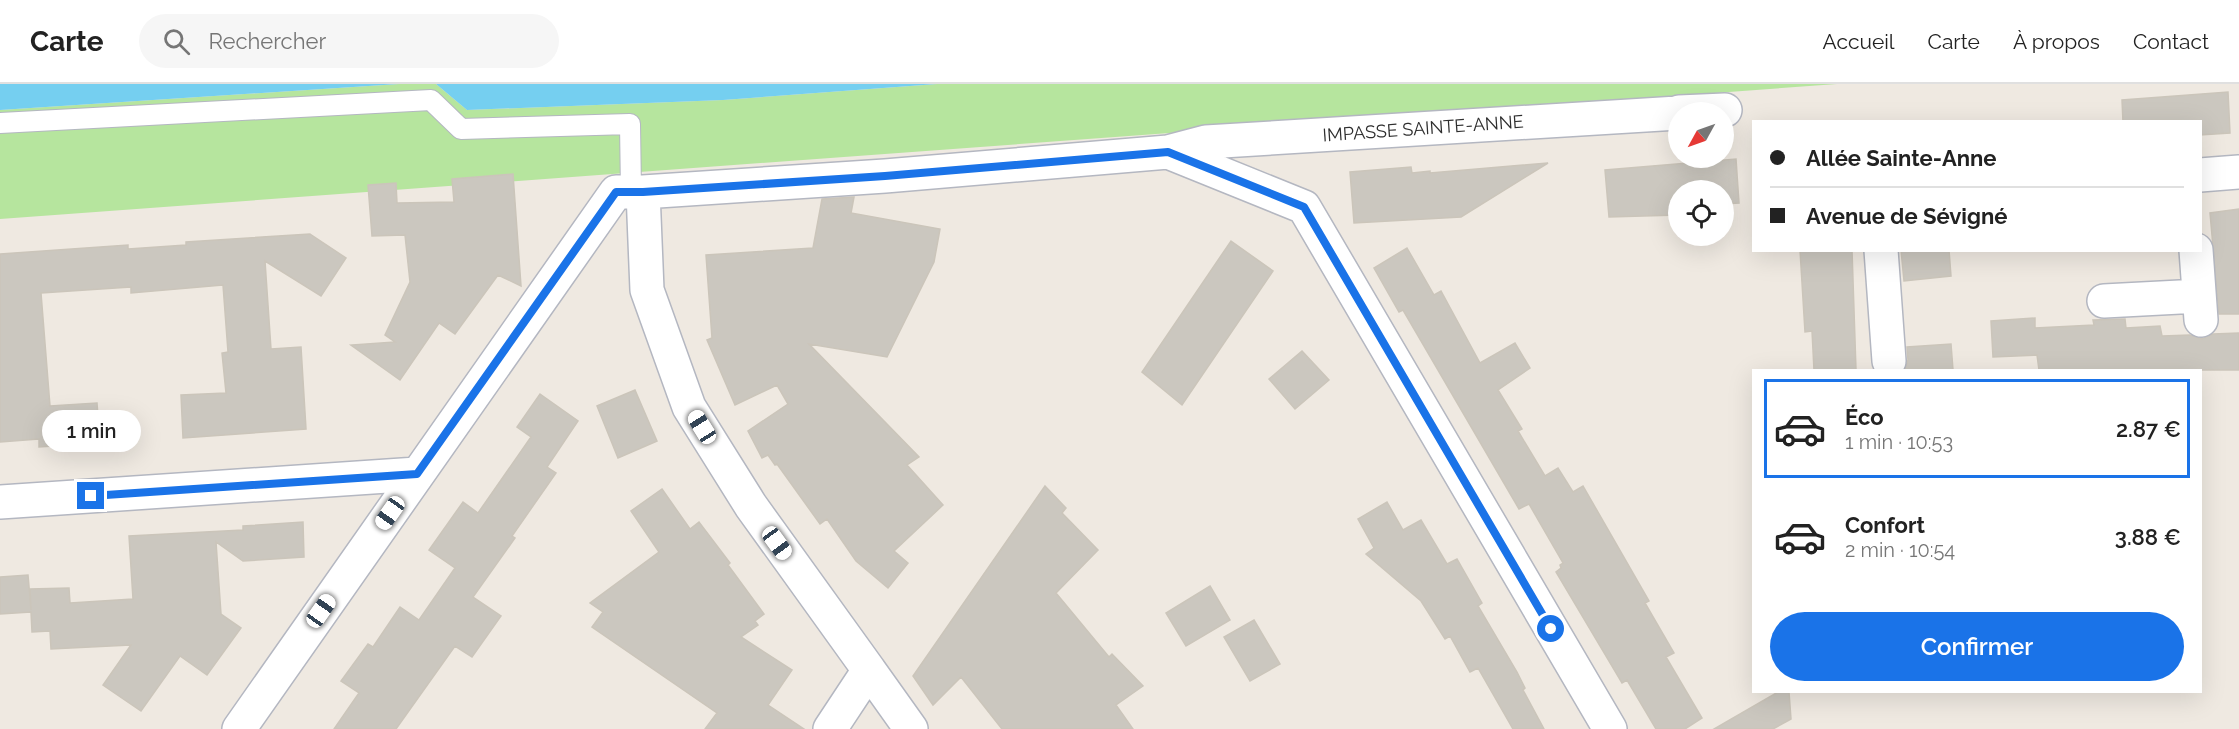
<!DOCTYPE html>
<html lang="fr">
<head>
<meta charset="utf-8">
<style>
  body { margin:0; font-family:Raleway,sans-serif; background:#f6f6f6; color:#222; height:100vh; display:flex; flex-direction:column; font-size:22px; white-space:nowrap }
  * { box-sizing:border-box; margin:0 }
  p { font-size:20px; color:#767676 }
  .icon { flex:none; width:33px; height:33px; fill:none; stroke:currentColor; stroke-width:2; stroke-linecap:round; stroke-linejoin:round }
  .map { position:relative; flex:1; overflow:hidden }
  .side { position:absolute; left:1752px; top:285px; width:450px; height:324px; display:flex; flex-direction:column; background:#fff; border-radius:0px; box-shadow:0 6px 24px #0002 }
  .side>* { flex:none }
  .hud { position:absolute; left:1752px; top:36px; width:450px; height:132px; border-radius:0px; box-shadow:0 6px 24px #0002; display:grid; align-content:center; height:132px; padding:0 18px; background:#fff }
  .needle { width:39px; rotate:230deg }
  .fabs { position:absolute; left:1668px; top:18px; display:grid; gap:12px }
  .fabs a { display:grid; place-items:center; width:66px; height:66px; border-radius:50%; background:#fff; box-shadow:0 6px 24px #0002; font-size:30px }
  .end { position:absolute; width:27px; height:27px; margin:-14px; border:8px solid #1a73e8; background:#fff; box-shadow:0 0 0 3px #fff }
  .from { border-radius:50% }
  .bubble { position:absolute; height:42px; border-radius:21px; background:#fff; box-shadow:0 6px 24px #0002; font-size:20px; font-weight:600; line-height:42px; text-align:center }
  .car { position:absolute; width:18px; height:36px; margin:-18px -9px; border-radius:8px; box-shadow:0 0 4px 2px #0007; background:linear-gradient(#fff 24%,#345 0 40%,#fff 0 76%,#345 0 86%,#fff 0) }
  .hud b { display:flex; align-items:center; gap:21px; height:57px; font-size:22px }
  .hud b+b { border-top:2px solid #e0e0e0 }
  .hud i { width:15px; height:15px; background:#222 }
  ul { padding:10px 0 0; list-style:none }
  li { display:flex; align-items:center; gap:18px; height:99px; margin:0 12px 9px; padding:0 6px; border:3px solid transparent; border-radius:0px }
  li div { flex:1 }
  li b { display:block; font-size:22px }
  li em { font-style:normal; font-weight:600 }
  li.on { border-color:#1a73e8 }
  li>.icon { width:54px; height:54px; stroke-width:1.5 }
  .action { display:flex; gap:12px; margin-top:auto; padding:12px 18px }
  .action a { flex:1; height:69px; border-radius:36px; background:#1a73e8; color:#fff; font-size:24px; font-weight:600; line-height:69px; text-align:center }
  header { display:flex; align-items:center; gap:36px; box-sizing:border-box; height:84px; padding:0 30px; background:#fff; border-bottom:2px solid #e0e0e0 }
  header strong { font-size:28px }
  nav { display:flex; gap:33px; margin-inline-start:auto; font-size:21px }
  .search { width:420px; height:54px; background:#f6f6f6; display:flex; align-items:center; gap:15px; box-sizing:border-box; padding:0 21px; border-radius:33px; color:#767676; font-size:22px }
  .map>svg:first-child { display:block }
</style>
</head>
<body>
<header>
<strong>Carte</strong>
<div class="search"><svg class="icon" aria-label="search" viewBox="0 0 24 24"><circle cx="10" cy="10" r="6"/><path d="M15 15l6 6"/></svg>Rechercher</div>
<nav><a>Accueil</a><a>Carte</a><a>À propos</a><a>Contact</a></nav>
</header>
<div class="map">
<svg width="2239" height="645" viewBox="0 0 2239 645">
  <rect width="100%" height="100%" fill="#efe9e1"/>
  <path fill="#b6e59e" d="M399 0H436L467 26 723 16 937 0H1837L0 135V26Z"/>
  <path fill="#75cff0" d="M0 0H399L0 26Z
    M436 0H937L723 16 467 26Z"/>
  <path fill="#cbc7bf" stroke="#cbc5ba" stroke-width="1.5" d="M2228 8 2230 49 2200 51V38H2123L2122 16Z
    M1736 75 1739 119 1724 120V106H1678V131L1609 133 1605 86Z
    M1548 79 1461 133 1354 139 1350 88 1411 83 1412 89 1430 87V89Z
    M513 90 521 202 498 191 455 250 439 239 400 296 351 261 395 258 385 251 410 198 405 151 372 152 368 101 396 99 397 119 454 118 452 95Z
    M854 113 851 129 940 145 934 178 887 273 809 260 919 373 907 381 943 421 894 467 908 479 888 504 856 477 827 435 820 440 777 380 775 381 768 371 762 374 748 347 788 320 777 301 735 321 707 256 712 254 706 171 813 164 822 115Z
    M2239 125V230H2219L2210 129Z
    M310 150 346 174 321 212 265 177 271 265 301 263 306 345 183 354 181 311 226 309 222 269 228 268 223 201 131 209V203L41 209 50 322 97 319 100 359 39 363V355L0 358V170L128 161V165L186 161V158Z
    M1231 157 1273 187 1182 321 1142 288Z
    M1407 164 1434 211 1441 207 1480 279 1515 259 1530 284 1498 306 1522 345 1518 347 1545 392 1558 384 1573 408 1583 402 1649 517 1645 519 1674 569 1666 573 1702 634 1685 645H1656L1627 596 1622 599 1556 488 1561 484 1560 481 1563 479 1529 420 1519 425 1403 226 1399 228 1374 184Z
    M1800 166H1852L1856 286H1814L1812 247 1805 248Z
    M1901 166H1949L1951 192 1904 197Z
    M2035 234V244L2094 241 2093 236 2125 235 2126 244 2160 242 2162 252 2190 251 2202 255 2213 250 2239 249V286H2039L2037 271 1993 273 1991 237Z
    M1951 260 1953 286H1905L1908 276 1907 263Z
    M1302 267 1329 296 1295 325 1269 295Z
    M635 306 657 357 618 374 597 322Z
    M540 310 578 337 547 383 556 389 512 452 515 454 473 513 501 532 472 573 455 562 396 645H334L359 609 341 597 368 560 373 563 400 523 419 536 455 484 429 466 463 418 478 429 531 353 517 343Z
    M1045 402 1066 424 1062 429 1098 466 1056 509 1109 573 1112 570 1143 602 1116 621 1133 645H1002L961 593 933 621 913 592Z
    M662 405 690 445 699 438 730 479 728 481 764 530 755 537 758 541 741 553 792 586 768 621 804 645H705L717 629 592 543 603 528 590 519 659 468 631 427Z
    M1387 418 1403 446 1421 436 1447 480 1457 475 1482 519 1478 522 1517 588 1525 604 1523 606 1544 645H1513L1478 584 1470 588 1450 552 1445 555 1421 517 1366 470 1374 464 1358 435Z
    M303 438 304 473 243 477 216 458 221 530 241 544 207 591 180 572 141 627 103 601 131 561 51 565 50 547 32 548 31 528 0 530V493L28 491 31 526 30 505 69 504 70 519 133 515 129 452 243 446V442Z
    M1210 502 1230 536 1186 562 1166 529Z
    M1254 536 1280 580 1250 597 1224 553Z
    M1778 608H1789L1791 635 1773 645H1714Z"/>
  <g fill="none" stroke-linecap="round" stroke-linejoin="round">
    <defs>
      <path id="lane" d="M0 39 431 16 461 45 630 40 631 108"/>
      <path id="street" d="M1679 28 1725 26
        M1168 68 1206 58 1678 29
        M2200 91 2239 88
        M643 108 647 206 689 323 751 422 869 586 830 645
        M1881 166 1889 277
        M2196 166 2201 236
        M2104 217 2199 212
        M0 418 417 390
        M869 586 911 645
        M239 645 616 108H643L885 92 1168 68 1304 123 1610 645"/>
    </defs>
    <use href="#lane" stroke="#b4b7c1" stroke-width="22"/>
    <use href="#street" stroke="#b4b7c1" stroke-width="36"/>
    <use href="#lane" stroke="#fff" stroke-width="20"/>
    <use href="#street" stroke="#fff" stroke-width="33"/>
  </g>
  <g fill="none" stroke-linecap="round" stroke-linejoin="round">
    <path stroke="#1a73e8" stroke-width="8" d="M91 412 417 390 616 108H643L885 92 1168 68 1304 123 1551 545"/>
  </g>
  <g text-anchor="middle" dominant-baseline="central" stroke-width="4.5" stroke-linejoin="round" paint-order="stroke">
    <g font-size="18" fill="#2e2e2e" stroke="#fff">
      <text transform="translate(1423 44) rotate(-4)">IMPASSE SAINTE-ANNE</text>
    </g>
  </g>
</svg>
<div class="fabs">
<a><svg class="needle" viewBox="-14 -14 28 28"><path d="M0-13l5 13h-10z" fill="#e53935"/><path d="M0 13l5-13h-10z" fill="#767676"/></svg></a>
<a><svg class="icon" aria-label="locate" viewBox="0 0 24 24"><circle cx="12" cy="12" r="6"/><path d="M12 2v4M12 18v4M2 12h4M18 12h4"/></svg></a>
</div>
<i class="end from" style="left:1551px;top:545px"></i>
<i class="end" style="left:91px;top:412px"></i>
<div class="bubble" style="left:42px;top:326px;width:99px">1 min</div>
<i class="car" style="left:702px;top:343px;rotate:328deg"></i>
<i class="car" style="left:390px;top:429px;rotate:215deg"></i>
<i class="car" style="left:777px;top:459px;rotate:144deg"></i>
<i class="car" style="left:321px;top:527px;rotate:35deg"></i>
<div class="hud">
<b><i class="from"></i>Allée Sainte-Anne</b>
<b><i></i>Avenue de Sévigné</b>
</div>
<section class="side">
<ul>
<li class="on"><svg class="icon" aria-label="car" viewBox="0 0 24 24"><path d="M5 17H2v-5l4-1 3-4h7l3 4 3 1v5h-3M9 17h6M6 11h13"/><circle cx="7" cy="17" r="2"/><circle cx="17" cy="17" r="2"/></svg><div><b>Éco</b><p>1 min · 10:53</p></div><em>2.87 €</em></li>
<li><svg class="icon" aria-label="car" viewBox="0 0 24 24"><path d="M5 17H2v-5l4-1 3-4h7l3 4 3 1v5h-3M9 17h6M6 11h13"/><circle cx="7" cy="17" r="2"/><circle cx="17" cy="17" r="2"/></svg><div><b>Confort</b><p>2 min · 10:54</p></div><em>3.88 €</em></li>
</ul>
<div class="action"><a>Confirmer</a></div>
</section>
</div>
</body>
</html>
